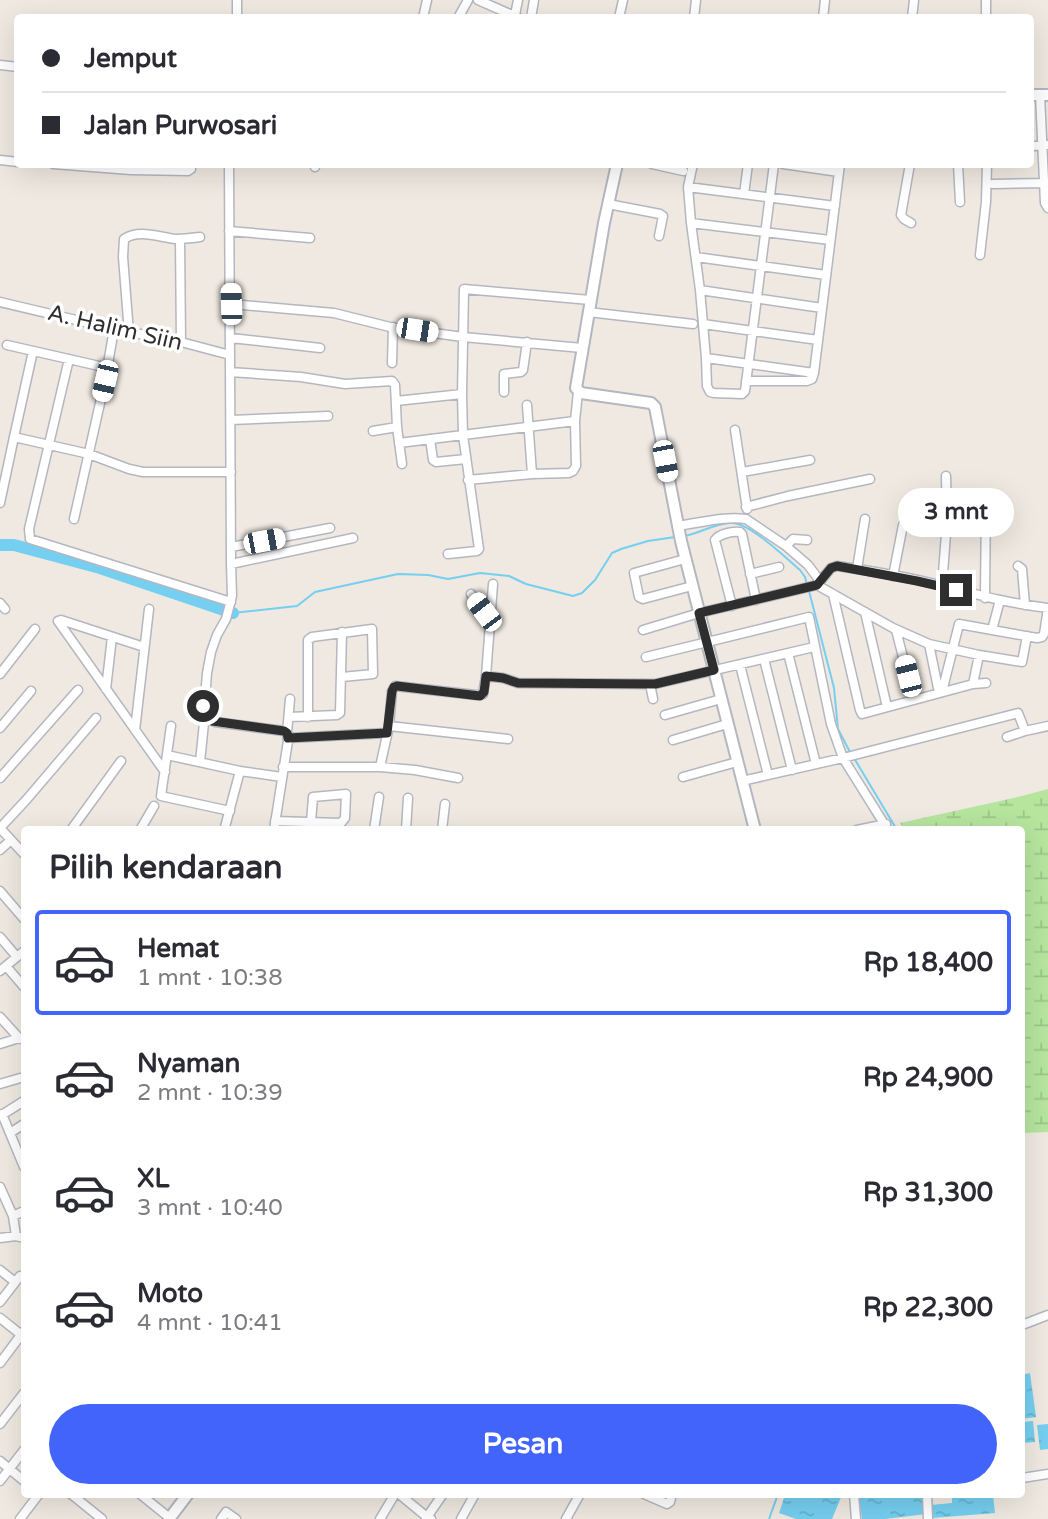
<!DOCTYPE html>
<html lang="id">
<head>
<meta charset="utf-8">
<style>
  body { margin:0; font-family:"Varela Round",sans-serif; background:#f7f7f7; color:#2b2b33; height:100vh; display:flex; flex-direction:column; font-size:26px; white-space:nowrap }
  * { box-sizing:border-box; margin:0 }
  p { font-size:23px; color:#7c7c81 }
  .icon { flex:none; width:38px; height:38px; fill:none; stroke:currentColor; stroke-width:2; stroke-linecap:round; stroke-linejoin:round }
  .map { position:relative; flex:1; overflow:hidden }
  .details { position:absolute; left:21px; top:826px; width:1004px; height:672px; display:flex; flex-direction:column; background:#fff; border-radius:7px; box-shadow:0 7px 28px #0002 }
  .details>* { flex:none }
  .top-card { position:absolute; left:14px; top:14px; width:1020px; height:154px; border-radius:7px; box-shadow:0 7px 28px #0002; display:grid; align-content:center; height:154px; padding:0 28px; background:#fff }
  .end { position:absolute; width:32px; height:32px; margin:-16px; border:9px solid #2e2e2e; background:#fff; box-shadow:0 0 0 4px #fff }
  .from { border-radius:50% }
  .bubble { position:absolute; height:49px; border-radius:24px; background:#fff; box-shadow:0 7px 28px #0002; font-size:23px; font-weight:800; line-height:49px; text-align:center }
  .car { position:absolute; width:21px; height:42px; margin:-21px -10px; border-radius:9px; box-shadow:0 0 5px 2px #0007; background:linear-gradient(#fff 24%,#345 0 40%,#fff 0 76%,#345 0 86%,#fff 0) }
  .top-card b { display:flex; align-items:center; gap:24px; height:66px; font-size:26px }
  .top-card b+b { border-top:2px solid #e1e1e2 }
  .top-card i { width:18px; height:18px; background:#2b2b33 }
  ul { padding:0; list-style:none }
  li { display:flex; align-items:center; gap:21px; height:105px; margin:0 14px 10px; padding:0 14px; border:4px solid transparent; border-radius:7px }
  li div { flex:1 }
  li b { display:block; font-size:26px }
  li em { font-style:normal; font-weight:800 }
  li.active { border-color:#4264fb }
  li>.icon { width:63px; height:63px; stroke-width:1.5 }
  h2 { padding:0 28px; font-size:32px; line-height:84px }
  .action { display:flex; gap:14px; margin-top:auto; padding:14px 28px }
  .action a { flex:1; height:80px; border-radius:42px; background:#4264fb; color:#fff; font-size:28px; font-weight:800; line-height:80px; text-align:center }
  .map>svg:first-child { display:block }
</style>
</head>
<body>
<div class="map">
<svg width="1048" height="1519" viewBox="0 0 1048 1519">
  <defs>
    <pattern id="wetland-marsh" width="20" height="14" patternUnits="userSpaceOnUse" patternTransform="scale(1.75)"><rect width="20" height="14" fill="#b6e59e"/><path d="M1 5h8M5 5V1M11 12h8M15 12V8" fill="none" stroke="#9dc588"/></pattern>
    <pattern id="water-ripples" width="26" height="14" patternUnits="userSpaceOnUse" patternTransform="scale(1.75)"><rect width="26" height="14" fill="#75cff0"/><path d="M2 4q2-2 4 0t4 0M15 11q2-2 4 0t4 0" fill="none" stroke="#66b2ce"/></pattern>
  </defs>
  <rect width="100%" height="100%" fill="#efe9e1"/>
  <path fill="url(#wetland-marsh)" d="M1048 789V1132L1022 1133V830L904 829 900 823 1022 796Z"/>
  <path fill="url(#water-ripples)" d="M1030 1373 1036 1417 1022 1419V1375Z
    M1033 1421 1035 1442 1022 1443V1422Z
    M1048 1424V1449L1040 1450 1037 1425Z
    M785 1495 786 1494 842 1495 832 1519H796L779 1513Z
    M859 1495H925L927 1514 885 1519H862Z
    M952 1495H993L995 1513 932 1518 931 1505 952 1503Z"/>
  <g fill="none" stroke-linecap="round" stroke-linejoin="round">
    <path stroke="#75cff0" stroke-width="2" d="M684 536C699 534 717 522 732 523 750 523 786 558 800 570L805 577 807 585
      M809 591 834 688 838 729 851 754
      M233 613 297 606 315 592 398 574 428 575 448 579 480 573 509 576 526 584 573 596 582 593 595 580 612 553 621 549 648 541 675 537
      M854 758 897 830
      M769 1519 778 1494"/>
    <path stroke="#75cff0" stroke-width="12" d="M0 545H14L100 568 233 613"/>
    <defs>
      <path id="street" d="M478 0 519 18
        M515 15 518 0
        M237 18V0
        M423 18 427 0
        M458 18 468 0
        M531 18 534 0
        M619 18 623 0
        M694 18 696 0
        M823 18 825 0
        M912 18 914 0
        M986 18V0
        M0 65 18 67
        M1040 95 1045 203 1048 208
        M1031 146 1048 145
        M0 160 18 162
        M53 164 131 170 188 171 191 169V164
        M229 164 231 564 232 596 226 619 217 635 211 652 207 673 204 711 208 718 215 722 284 731 287 733 288 741 274 830
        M315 164V167
        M652 164 683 171
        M693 164 688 187 691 223 700 290 706 358 707 386 710 392 714 393 742 394 745 391 774 164
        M783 164 839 172
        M910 164 901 215 904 219 911 223
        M958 164 960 202
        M993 184 1046 183
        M688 187 835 206
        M744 194 748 164
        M608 204 660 214 663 216 659 236
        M691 223 830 240
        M229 231 310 238
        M180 239 181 342
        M980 255 986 202 987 164
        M696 257 826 275
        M700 290 822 308
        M0 302 114 329 181 342 230 355
        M231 304 334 313 390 327 463 337 582 348
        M588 312 693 324
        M703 324 818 340
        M129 333 123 257 124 239C139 229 158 237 176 239 184 239 192 238 200 237
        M231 338 320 348
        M7 345 108 368
        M33 351 14 437 89 454 129 469 143 472H231
        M706 358 814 373
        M69 359 29 529 30 539 231 602
        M392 363 393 327
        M230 372 301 377 345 384 392 381 395 385 397 427 373 431
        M746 381H807L812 379 814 373 840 164
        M504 392V374L521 372 523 370 527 342
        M462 394 464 289 590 300
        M396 401 462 394 463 435 479 549 477 551 448 554
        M527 405 532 474
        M231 420 328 416
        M397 427 402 464
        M735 430 747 509
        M430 439 433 460 436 462 466 459
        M399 443 575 421
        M742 472 810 460
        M468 480 532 474 569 473 573 471 576 466 575 421 578 392
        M0 503 14 437
        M746 507 788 496 870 479
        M74 519 105 381 114 329
        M677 526C700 523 723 516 746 519L786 546 793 539 807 540
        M786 546 808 565 820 581
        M231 547 330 528
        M685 559 634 573 639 597 643 599 692 586
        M231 564 353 538
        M1018 566 1022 569 1025 605
        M857 569 865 519
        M750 574 779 567
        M893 576 903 525
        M817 585 893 628 929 644 979 655 1022 662 1027 636
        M942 586 947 521 946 476
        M471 594 489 619
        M833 594 860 710 862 714 973 684 979 655
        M985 598 986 499
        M0 603 5 609
        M732 606 715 540C719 534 732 531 740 532L742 534 756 600
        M865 612 887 707
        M643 630 699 613 817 585 831 568 837 566C872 571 908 577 943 586 978 595 1012 604 1048 608
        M896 630 914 700
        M992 630 1000 600
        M929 644 939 693
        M144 647 61 620 58 621 165 772
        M788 653 816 764
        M646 657 809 617 831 724 843 758 888 830
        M764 659 792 770
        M740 665 768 775
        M0 674 35 629
        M486 676 503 678 518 683 655 684 814 647
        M650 684 653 699
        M973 684 986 683
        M106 689 112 637
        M942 692 959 624 1037 638 1042 637 1044 634 1048 608
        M665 715 721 699
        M289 717 337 715 340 713 342 632
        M308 717V640L312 637 372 629 373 674 342 677
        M171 726 161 796 230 811
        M389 726 392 691 395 686 476 695 483 694 486 676 493 584
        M0 728 31 691
        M135 730 149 609
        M287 733 290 699
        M1007 737 1025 731
        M288 738 387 733
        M673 740 727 724
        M167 755 240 771
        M200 762 205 713
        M283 767H380L415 770 458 778
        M380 767 389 726 508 739
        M683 777 737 762
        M0 778 78 690
        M742 781 843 758 1018 713 1025 731 1048 726
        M275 821 341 823 345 818 346 794 313 797 311 822
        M225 827 240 771 282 777
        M0 828 27 799 96 718
        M0 828 24 854
        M71 830 121 761
        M140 830 154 806
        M374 830 379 797
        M406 830 408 798
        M442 830 445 804
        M857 830 886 824
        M0 850 11 840
        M0 891 24 919
        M0 937 17 957
        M6 966 24 987
        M0 971 24 951
        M0 1017 19 1038 24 1040
        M0 1044 19 1038
        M0 1084 24 1077
        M2 1114 24 1167
        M0 1116 24 1101
        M10 1133 24 1124
        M0 1187 13 1216 16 1236
        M13 1216 24 1211
        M0 1238 16 1236 24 1238
        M0 1270 15 1282
        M0 1302 20 1276 24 1277
        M0 1318 24 1337
        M1022 1325 1048 1315
        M0 1363 24 1331
        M0 1424 24 1393
        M0 1461 24 1481
        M1022 1478 1048 1474
        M0 1481 24 1450
        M71 1494 102 1519
        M140 1494 171 1519
        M399 1494 427 1517 426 1519
        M644 1494 667 1504 670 1502 672 1494
        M854 1494 856 1519
        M927 1494 928 1519
        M20 1519 39 1494
        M221 1519 226 1512 236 1519
        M380 1519 395 1494
        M431 1519 427 1517 443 1494
        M461 1519 475 1494
        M566 1519 580 1494"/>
      <path id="secondary" d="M1031 95H1048
        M617 164 604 223 576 388 581 393 651 403 655 407 681 541 755 830
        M169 1519 188 1494"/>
    </defs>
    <use href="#street" stroke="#b4b7c1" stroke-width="11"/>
    <use href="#secondary" stroke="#b4b7c1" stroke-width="14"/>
    <use href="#street" stroke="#fff" stroke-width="8"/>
    <use href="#secondary" stroke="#fff" stroke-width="10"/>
  </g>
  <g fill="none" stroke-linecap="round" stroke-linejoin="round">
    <path stroke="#2e2e2e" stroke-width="9" d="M203 706 206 716 212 721 284 731 287 733 288 738 387 733 392 691 394 687 397 686 480 696 484 692 486 676 503 678 518 683 655 684 714 670 699 613 817 585 831 568 837 566 917 581 956 590"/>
  </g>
  <g text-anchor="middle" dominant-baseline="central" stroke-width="7" stroke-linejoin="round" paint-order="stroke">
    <g font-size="23" fill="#2e2e2e" stroke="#fff">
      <text transform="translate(115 328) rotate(13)">A. Halim Siin</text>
    </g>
  </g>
</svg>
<i class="end from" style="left:203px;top:706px"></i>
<i class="end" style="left:956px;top:590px"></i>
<div class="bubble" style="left:898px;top:488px;width:116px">3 mnt</div>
<i class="car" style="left:231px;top:304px;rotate:358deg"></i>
<i class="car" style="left:417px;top:330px;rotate:99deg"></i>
<i class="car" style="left:105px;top:381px;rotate:193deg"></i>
<i class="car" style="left:665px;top:461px;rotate:169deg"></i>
<i class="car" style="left:264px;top:541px;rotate:79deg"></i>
<i class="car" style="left:484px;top:612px;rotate:323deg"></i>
<i class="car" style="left:908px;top:676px;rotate:346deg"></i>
<div class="top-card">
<b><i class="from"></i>Jemput</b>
<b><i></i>Jalan Purwosari</b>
</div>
<section class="details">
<h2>Pilih kendaraan</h2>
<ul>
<li class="active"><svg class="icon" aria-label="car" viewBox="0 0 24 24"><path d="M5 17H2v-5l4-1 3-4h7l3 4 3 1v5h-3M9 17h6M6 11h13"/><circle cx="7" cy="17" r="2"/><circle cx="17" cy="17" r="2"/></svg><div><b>Hemat</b><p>1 mnt · 10:38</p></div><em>Rp 18,400</em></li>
<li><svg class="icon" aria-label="car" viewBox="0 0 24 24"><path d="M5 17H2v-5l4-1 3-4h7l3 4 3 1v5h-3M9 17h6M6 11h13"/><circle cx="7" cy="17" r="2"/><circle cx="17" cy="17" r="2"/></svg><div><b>Nyaman</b><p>2 mnt · 10:39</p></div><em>Rp 24,900</em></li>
<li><svg class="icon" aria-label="car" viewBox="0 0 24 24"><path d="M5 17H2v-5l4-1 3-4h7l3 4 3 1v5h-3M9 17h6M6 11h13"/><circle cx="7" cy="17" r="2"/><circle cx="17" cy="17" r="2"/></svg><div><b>XL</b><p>3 mnt · 10:40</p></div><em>Rp 31,300</em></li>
<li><svg class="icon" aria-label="car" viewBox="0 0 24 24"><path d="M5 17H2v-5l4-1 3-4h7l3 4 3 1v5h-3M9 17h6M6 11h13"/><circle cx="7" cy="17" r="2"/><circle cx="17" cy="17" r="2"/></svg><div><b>Moto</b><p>4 mnt · 10:41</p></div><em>Rp 22,300</em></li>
</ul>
<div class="action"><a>Pesan</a></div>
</section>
</div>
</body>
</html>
